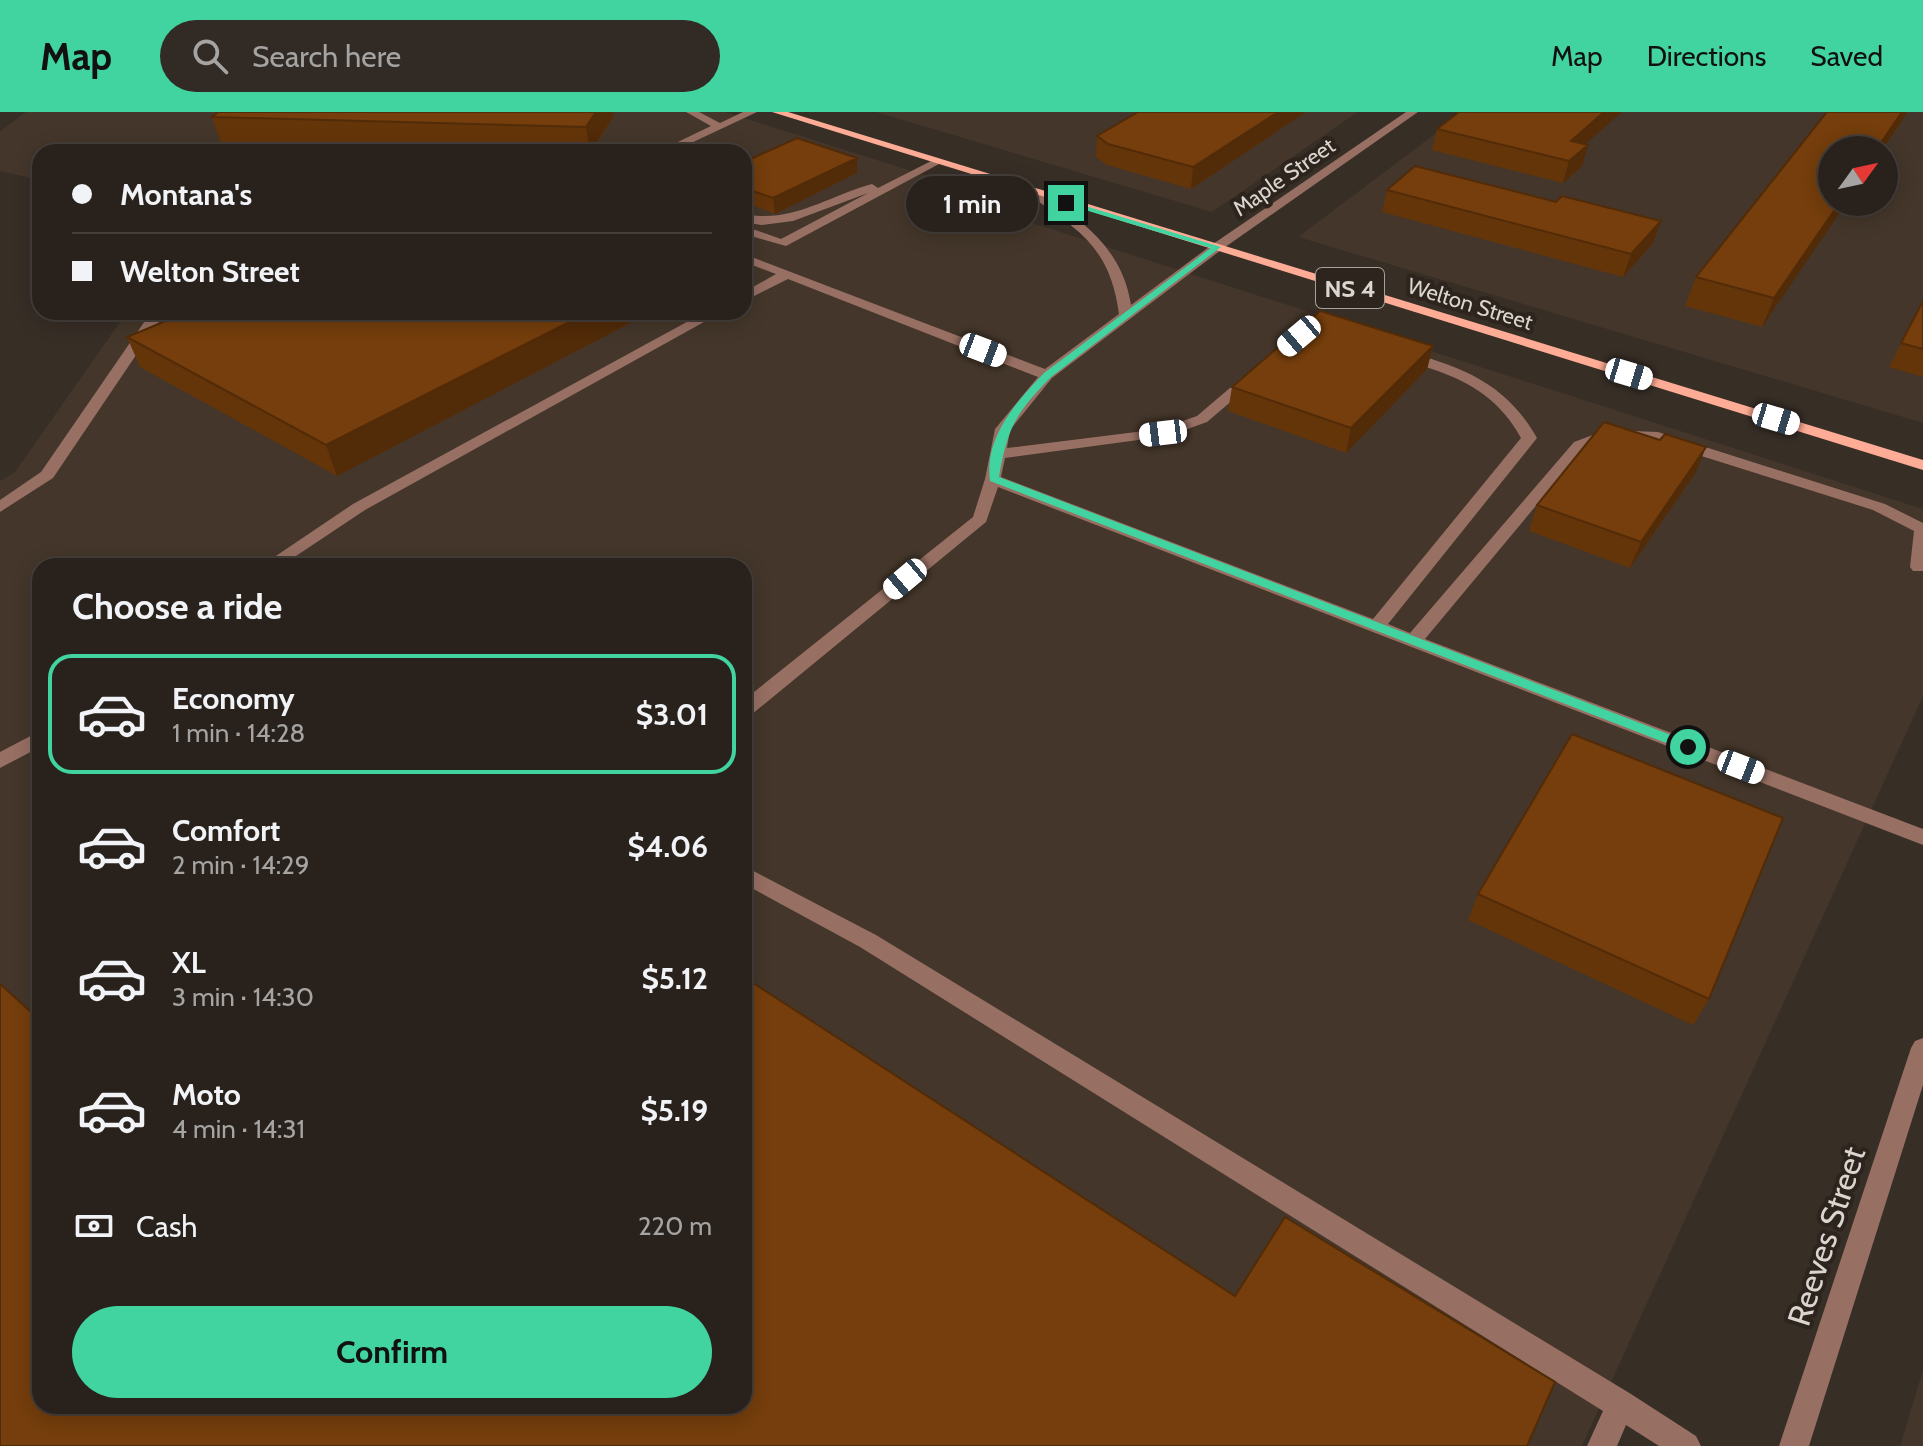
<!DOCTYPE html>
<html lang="en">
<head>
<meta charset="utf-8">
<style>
  body { margin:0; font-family:Cabin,sans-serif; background:#312a25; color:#f1f3f6; height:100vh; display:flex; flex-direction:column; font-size:30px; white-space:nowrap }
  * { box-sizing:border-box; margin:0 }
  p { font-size:26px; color:#a5a4a3 }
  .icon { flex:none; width:44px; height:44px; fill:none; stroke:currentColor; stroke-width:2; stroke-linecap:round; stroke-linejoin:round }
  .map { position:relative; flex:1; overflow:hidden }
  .sheet { position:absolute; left:32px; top:446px; width:720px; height:856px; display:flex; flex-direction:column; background:#29221c; border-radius:24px; box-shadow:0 4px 20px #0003,0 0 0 2px #453f3b }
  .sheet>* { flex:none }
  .guide { position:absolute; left:32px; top:32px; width:720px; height:176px; border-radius:24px; box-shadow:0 4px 20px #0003,0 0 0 2px #453f3b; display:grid; align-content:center; height:176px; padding:0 40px; background:#29221c }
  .needle { width:52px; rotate:57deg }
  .tools { position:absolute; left:1818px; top:24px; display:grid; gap:16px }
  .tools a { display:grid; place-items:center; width:80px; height:80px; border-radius:50%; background:#29221c; box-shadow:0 4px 20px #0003,0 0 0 2px #453f3b; font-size:40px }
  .end { position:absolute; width:36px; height:36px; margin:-18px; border:10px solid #41d4a1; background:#111; box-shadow:0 0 0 4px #111 }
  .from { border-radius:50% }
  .bubble { position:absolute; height:56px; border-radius:28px; background:#29221c; box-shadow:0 4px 20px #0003,0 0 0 2px #453f3b; font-size:26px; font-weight:700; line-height:56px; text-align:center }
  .car { position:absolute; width:24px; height:48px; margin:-24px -12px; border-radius:10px; box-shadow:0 0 6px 2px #0007; background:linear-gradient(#fff 24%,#345 0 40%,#fff 0 76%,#345 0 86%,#fff 0) }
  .guide b { display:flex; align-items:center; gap:28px; height:76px; font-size:30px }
  .guide b+b { border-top:2px solid #453f3b }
  .guide i { width:20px; height:20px; background:#f1f3f6 }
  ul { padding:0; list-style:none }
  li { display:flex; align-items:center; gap:24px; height:120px; margin:0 16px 12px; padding:0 24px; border:4px solid transparent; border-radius:24px }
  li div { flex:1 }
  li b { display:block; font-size:30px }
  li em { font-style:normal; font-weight:700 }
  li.selected { border-color:#41d4a1 }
  li>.icon { width:72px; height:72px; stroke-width:1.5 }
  h2 { padding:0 40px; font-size:36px; line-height:96px }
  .pay { display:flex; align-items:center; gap:20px; height:88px; padding:0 40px; font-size:30px }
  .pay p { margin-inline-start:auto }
  .primary-button { display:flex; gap:16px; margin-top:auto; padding:16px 40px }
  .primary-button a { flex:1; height:92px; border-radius:48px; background:#41d4a1; color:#111; font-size:32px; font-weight:700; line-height:92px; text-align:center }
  header { display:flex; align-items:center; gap:48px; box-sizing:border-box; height:112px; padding:0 40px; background:#41d4a1; color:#111 }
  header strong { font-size:38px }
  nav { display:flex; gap:44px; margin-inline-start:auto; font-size:28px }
  .search { width:560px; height:72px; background:#312a25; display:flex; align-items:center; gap:20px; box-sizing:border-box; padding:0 28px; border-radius:44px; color:#a5a4a3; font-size:30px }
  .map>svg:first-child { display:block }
</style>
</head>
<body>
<header>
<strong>Map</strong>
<div class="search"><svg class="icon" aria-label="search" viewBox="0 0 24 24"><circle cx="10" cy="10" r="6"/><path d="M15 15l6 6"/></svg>Search here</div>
<nav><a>Map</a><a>Directions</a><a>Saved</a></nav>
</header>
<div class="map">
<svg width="1923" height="1334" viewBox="0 0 1923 1334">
  <rect width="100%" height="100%" fill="#372e26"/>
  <path fill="#44362a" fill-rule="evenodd" d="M26 0H725L950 71 936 80 1923 397V584L1582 1334H0V369L15 360 127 200H744V40H40V68L0 59V19ZM40 454H744V1294H40Z
    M876 0H1358L1212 100Z
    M1464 0H1923V311L1298 125ZM1832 38H1884V90H1832Z
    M1923 1258V1334H1900Z"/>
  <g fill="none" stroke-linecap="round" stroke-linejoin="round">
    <path fill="#976f63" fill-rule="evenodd" d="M686 0H699L720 11 743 0H757L672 40H657L711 14Z
      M1406 0H1418L1221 138 1052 266 1010 318 1007 336 1160 317 1197 304 1244 264H1254V270L1207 310 1168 324 1005 346 1001 365 1373 507 1521 326C1501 289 1471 270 1432 257 1420 253 1405 250 1396 243L1403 239C1461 254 1506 271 1537 326L1388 512 1410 521 1574 330 1606 318 1658 320 1885 392 1923 411V459H1913L1910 455 1914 419 1873 398 1657 330 1608 328 1584 336 1425 527 1923 717V733L998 375 986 410 751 603 744 604V588L973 405 985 367 995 317 1038 265 788 167 744 189V180L776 162 744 150V142L1045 257 1119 202C1110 137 1082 120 1032 85V79H1040C1084 111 1122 136 1131 193L1213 132Z
      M935 47 941 50 939 52 786 134 744 122V114L781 127 868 81 793 109 761 113 744 110V102C791 112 828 84 872 72L878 76Z
      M155 200H171L157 212 53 366 0 400V388L41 360 147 206Z
      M705 200H722L365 398 281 454H261L353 392Z
      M40 619V635L0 656V640Z
      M744 754 876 823 1631 1282 1696 1324 1701 1334H1659L1626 1313 1617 1334H1587L1603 1299 860 835 744 772Z
      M1923 926V973L1809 1334H1779L1911 936 1915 929Z"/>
    <path fill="#feac95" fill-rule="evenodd" d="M772 0H788L1923 348V358Z"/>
  </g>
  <path fill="#65350a" d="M1306 0 1191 77 1107 53 1096 45 1097 24Z
    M1827 0H1907L1904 6 1882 38H1832V90L1762 215 1685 194 1696 165Z
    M614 4 591 40H545L221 31 212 5Z
    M1437 17 1585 32 1588 33 1582 54 1563 71 1432 38Z
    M744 50 857 61 775 102 744 90Z
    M1387 78 1653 131 1623 165 1382 100Z
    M1923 189V265L1889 255Z
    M187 200H651L337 364 140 255 127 225Z
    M1433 234 1427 257 1346 341 1228 299 1232 275Z
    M1696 360 1630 456 1529 419 1537 393Z
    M1478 782 1709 887 1693 913 1468 808Z"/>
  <path fill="#522b08" d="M596 0H613L614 4 590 40 586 15Z
    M1278 0H1306L1191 77 1193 55Z
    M1604 0H1622L1565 50 1571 29Z
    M1902 0H1907L1904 6 1882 38H1876Z
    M1588 33 1582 54 1563 71 1569 49Z
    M857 46V61L775 102 773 86Z
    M1840 90H1847L1762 215 1774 186Z
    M1661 109 1653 131 1623 165 1631 142Z
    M589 200H651L337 364 326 333Z
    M1433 234 1427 257 1346 341 1351 316Z
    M1706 335 1696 360 1630 456 1641 430Z"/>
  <path fill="#753e0c" stroke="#522b08" stroke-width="2" d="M218 0H596L586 15 212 5Z
    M1138 0H1278L1193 55 1108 32 1097 24Z
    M1459 0H1604L1571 29 1588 33 1569 49 1437 17Z
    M1827 0H1902L1876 38H1832V90H1840L1774 186 1696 165Z
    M797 26 857 46 773 86 744 76V69L752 65 744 62V50Z
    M1415 54 1556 90 1562 84 1661 109 1631 142 1387 78Z
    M1923 189V237L1901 231Z
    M1320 199 1433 234 1351 316 1232 275Z
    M187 200H589L326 333 127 225Z
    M1604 310 1660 328 1665 322 1706 335 1641 430 1537 393Z
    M1572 622 1783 706 1709 887 1478 782Z
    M744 865 1235 1184 1285 1105 1555 1270 1527 1334H0V872L40 908V1294H744Z"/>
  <path fill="#41d4a1" d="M1069 89 1221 135 1051 265C1015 302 1008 315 999 365L1692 631V638H1684L990 369C984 326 1016 290 1044 261L1211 136 1062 91Z"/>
  <g text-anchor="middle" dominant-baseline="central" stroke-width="8" stroke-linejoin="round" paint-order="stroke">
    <g font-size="22" fill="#dbd5d0" stroke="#2c241d">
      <text transform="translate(1284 65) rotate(-35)">Maple Street</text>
      <text transform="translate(1470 192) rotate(17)">Welton Street</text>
    </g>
    <rect fill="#2c241d" stroke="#a6a09a" stroke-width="2" x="1316" y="156" width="68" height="40" rx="6"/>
    <g font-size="24" font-weight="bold" fill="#dbd5d0">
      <text x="1350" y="176">NS 4</text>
    </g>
    <g font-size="32" fill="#dbd5d0" stroke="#2c241d">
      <text transform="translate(1826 1124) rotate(-72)">Reeves Street</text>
    </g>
  </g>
</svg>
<div class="tools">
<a><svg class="needle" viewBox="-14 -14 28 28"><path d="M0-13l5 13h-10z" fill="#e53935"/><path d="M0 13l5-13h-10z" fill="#a5a4a3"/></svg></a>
</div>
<i class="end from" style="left:1688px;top:635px"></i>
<i class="end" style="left:1066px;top:91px"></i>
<div class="bubble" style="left:906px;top:64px;width:132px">1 min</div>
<i class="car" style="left:1299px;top:224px;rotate:230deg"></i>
<i class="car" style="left:983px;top:238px;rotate:111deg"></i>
<i class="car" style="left:1629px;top:262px;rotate:107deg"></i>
<i class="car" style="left:1776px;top:307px;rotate:107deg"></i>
<i class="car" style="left:1163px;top:321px;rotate:263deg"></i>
<i class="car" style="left:905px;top:467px;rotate:230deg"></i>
<i class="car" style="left:1741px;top:655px;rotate:111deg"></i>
<div class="guide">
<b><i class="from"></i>Montana's</b>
<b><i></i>Welton Street</b>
</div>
<section class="sheet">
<h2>Choose a ride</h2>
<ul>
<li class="selected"><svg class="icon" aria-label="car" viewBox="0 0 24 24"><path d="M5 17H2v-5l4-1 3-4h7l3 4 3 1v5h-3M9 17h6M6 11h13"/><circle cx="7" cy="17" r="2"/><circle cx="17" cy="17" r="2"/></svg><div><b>Economy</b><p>1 min · 14:28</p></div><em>$3.01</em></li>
<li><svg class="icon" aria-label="car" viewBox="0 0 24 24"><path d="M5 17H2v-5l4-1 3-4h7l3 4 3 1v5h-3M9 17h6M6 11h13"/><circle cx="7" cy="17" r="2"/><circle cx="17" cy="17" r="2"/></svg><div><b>Comfort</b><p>2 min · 14:29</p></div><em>$4.06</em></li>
<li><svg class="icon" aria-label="car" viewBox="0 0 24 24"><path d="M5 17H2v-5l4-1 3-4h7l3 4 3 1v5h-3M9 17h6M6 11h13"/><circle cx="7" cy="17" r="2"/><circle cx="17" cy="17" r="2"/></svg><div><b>XL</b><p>3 min · 14:30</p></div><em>$5.12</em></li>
<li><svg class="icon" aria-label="car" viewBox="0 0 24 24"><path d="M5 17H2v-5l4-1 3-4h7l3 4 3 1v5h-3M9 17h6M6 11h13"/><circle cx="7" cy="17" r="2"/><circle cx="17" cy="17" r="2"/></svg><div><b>Moto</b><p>4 min · 14:31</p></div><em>$5.19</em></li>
</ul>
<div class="pay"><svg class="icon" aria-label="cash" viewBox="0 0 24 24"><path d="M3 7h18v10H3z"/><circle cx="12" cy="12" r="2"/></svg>Cash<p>220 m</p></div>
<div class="primary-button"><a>Confirm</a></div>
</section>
</div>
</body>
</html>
